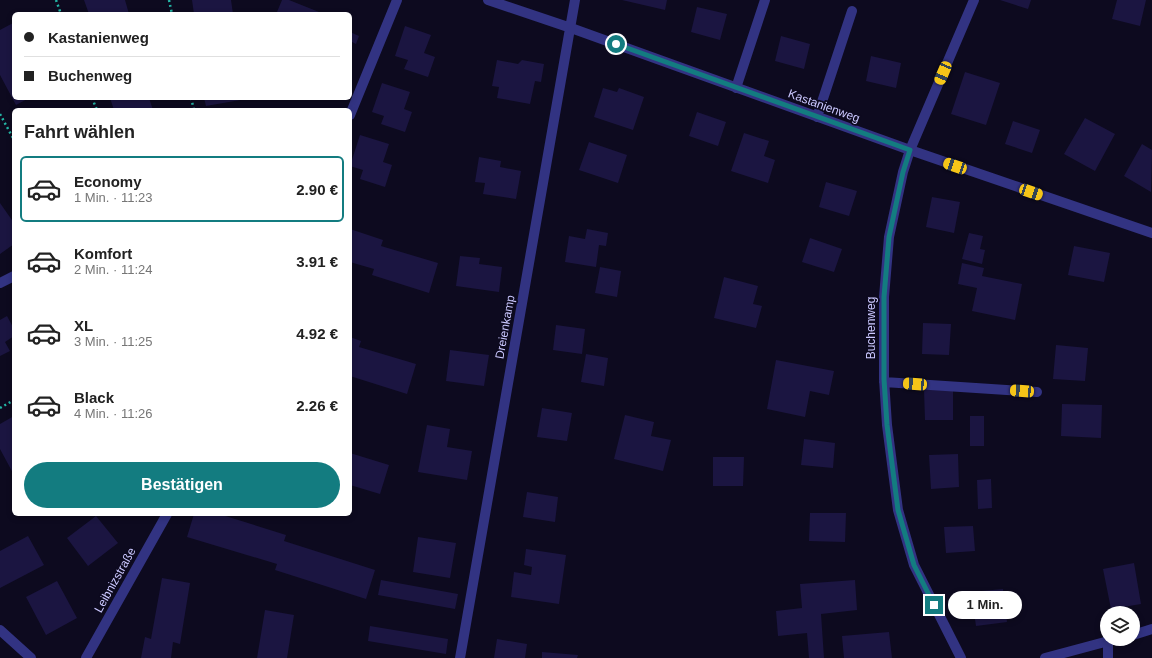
<!DOCTYPE html>
<html lang="de">
<head>
<meta charset="utf-8">
<style>
  body { margin:0; font-family:Arial,sans-serif; background:#f6f6f6; color:#222; height:100vh; display:flex; flex-direction:column; font-size:15px; white-space:nowrap }
  * { box-sizing:border-box; margin:0 }
  p { font-size:13px; color:#767676 }
  .icon { flex:none; width:22px; height:22px; fill:none; stroke:currentColor; stroke-width:2; stroke-linecap:round; stroke-linejoin:round }
  .map { position:relative; flex:1; overflow:hidden }
  .sheet { position:absolute; left:12px; top:108px; width:340px; height:408px; display:flex; flex-direction:column; background:#fff; border-radius:6px; box-shadow:0 2px 6px #0003 }
  .sheet>* { flex:none }
  .guide { position:absolute; left:12px; top:12px; width:340px; height:88px; border-radius:6px; box-shadow:0 2px 6px #0003; display:grid; align-content:center; height:88px; padding:0 12px; background:#fff }
  .controls { position:absolute; left:1100px; top:606px; display:grid; gap:8px }
  .controls a { display:grid; place-items:center; width:40px; height:40px; border-radius:50%; background:#fff; box-shadow:0 2px 6px #0003; font-size:20px }
  .end { position:absolute; width:18px; height:18px; margin:-9px; border:5px solid #137c80; background:#fff; box-shadow:0 0 0 2px #fff }
  .from { border-radius:50% }
  .bubble { position:absolute; height:28px; border-radius:14px; background:#fff; box-shadow:0 2px 6px #0003; font-size:13px; font-weight:700; line-height:28px; text-align:center }
  .car { position:absolute; width:12px; height:24px; margin:-12px -6px; border-radius:5px; box-shadow:0 0 3px 1px #0007; background:linear-gradient(#f5c518 24%,#345 0 40%,#f5c518 0 76%,#345 0 86%,#f5c518 0) }
  .guide b { display:flex; align-items:center; gap:14px; height:38px; font-size:15px }
  .guide b+b { border-top:1px solid #e0e0e0 }
  .guide i { width:10px; height:10px; background:#222 }
  ul { padding:0; list-style:none }
  li { display:flex; align-items:center; gap:12px; height:66px; margin:0 8px 6px; padding:0 4px; border:2px solid transparent; border-radius:6px }
  li div { flex:1 }
  li b { display:block; font-size:15px }
  li em { font-style:normal; font-weight:700 }
  li.selected { border-color:#137c80 }
  li>.icon { width:36px; height:36px; stroke-width:1.5 }
  h2 { padding:0 12px; font-size:18px; line-height:48px }
  .button { display:flex; gap:8px; margin-top:auto; padding:8px 12px }
  .button a { flex:1; height:46px; border-radius:24px; background:#137c80; color:#fff; font-size:16px; font-weight:700; line-height:46px; text-align:center }
  .map>svg:first-child { display:block }
</style>
</head>
<body>
<div class="map">
<svg width="1152" height="658" viewBox="0 0 1152 658">
  <rect width="100%" height="100%" fill="#0d0a1f"/>
  <path fill="#1b1541" d="M84 0H125L129 14H89Z
    M192 0H231L233 14H194Z
    M282 0H289L324 14H281L277 12Z
    M622 0H667L665 10Z
    M1000 0H1031L1028 9Z
    M1117 0H1146L1140 26 1112 19Z
    M697 7 727 14 720 40 691 32Z
    M13 23 14 98H29L16 105 0 75V30Z
    M405 26 431 35 424 53 435 57 428 77 404 69 408 60 395 56Z
    M350 32 359 36 356 44 350 41Z
    M781 36 810 44 804 69 775 61Z
    M871 56 901 63 896 88 866 81Z
    M497 60 518 64 522 60 544 64 541 82 535 81 530 104 497 98 499 87 492 86Z
    M965 72 1000 83 986 125 951 114Z
    M382 83 410 92 404 109 412 112 405 132 381 124 384 116 372 112Z
    M603 88 617 92 619 88 644 97 633 130 594 117Z
    M110 98H149L153 110H114Z
    M204 98H246V99L206 106Z
    M697 112 726 122 718 146 689 136Z
    M1085 118 1115 134 1095 171 1064 154Z
    M1013 121 1040 130 1032 153 1005 144Z
    M744 133 769 141 764 156 775 160 768 183 731 171Z
    M360 135 389 144 383 162 392 165 385 187 360 179 363 170 350 166Z
    M589 142 627 155 618 183 579 170Z
    M1142 144 1152 150 1151 192 1124 176Z
    M479 157 501 161 500 167 521 171 516 199 483 194 485 183 475 182Z
    M826 182 857 191 849 216 819 207Z
    M932 197 960 202 954 233 926 227Z
    M0 203 14 223V244L0 254Z
    M350 229 383 240 381 246 438 263 429 293 372 275 374 269 350 262Z
    M587 229 608 233 606 246 599 245 596 267 565 262 569 236 585 239Z
    M969 233 983 236 980 249 985 250 982 264 962 259Z
    M810 238 842 249 834 272 802 262Z
    M1074 246 1110 253 1104 282 1068 275Z
    M460 256 480 258 479 264 502 267 499 292 456 286Z
    M962 263 984 268 982 276 1022 284 1015 320 972 311 977 288 958 284Z
    M600 267 621 271 617 297 595 293Z
    M724 277 758 286 753 304 762 306 756 328 714 318Z
    M7 316 14 329V336L5 342 10 351 0 356V320Z
    M923 323 951 324 949 355 922 354Z
    M556 325 585 329 582 354 553 350Z
    M350 337 361 341 359 347 416 364 407 394 350 376 352 371 350 370Z
    M1056 345 1088 348 1085 381 1053 379Z
    M450 350 489 355 484 386 446 381Z
    M586 354 608 358 604 386 581 382Z
    M776 360 834 371 829 395 810 391 805 417 767 409Z
    M924 390H953V420H925Z
    M1062 404 1102 405 1101 438 1061 436Z
    M542 408 572 413 567 441 537 437Z
    M625 415 654 422 651 436 671 440 663 471 614 459Z
    M14 416V475L0 449V424Z
    M970 416H984V446H970Z
    M427 425 450 429 447 447 472 451 467 480 418 472Z
    M804 439 835 443 833 468 801 465Z
    M350 453 389 465 380 494 350 485Z
    M958 454 959 487 931 489 929 455Z
    M713 457H744L743 486H713Z
    M991 479 992 508 978 509 977 480Z
    M527 492 558 497 555 522 523 517Z
    M810 513H846L845 542 809 541Z
    M194 514H219L286 535 284 541 375 570 366 599 275 570 277 564 187 537Z
    M96 516 118 543 88 566 67 538Z
    M973 526 975 551 946 553 944 527Z
    M28 536 44 565 0 588V551Z
    M418 537 456 543 450 578 413 572Z
    M526 549 566 555 559 604 511 597 514 572 531 575 532 567 524 565Z
    M1134 563 1141 604 1111 609 1103 569Z
    M162 578 190 583 180 644 173 642 171 658H141L145 637 151 639Z
    M381 580 458 594 455 609 378 595Z
    M855 580 857 610 821 614 824 658H809L807 633 778 636 776 611 802 608 800 584Z
    M57 581 77 618 46 635 26 597Z
    M1003 589 1007 622 976 626 971 592Z
    M265 610 294 615 287 658H257Z
    M370 626 448 639 446 654 368 641Z
    M889 632 892 658H844L842 636Z
    M497 639 527 644 525 658H494Z
    M542 652 578 655 577 658H542Z"/>
  <g fill="none" stroke-linecap="round" stroke-linejoin="round">
    <path stroke="#24b7a6" stroke-width="2.5" stroke-dasharray="2 3" stroke-linecap="butt" d="M56 0 61 14
      M169 0 172 14
      M92 98 97 110
      M191 98 194 110
      M0 114 14 140
      M0 408 14 400"/>
    <path stroke="#323382" stroke-width="10" d="M488 0 571 28 910 150 1152 233
      M736 88 765 0
      M350 115 397 0
      M817 117 852 11
      M0 283 14 276
      M884 382 1037 392
      M0 630 31 658
      M1133 635 1152 629
      M1108 641V658
      M86 658 167 514
      M460 658 575 0
      M961 658 914 565 898 510 887 425 884 379V297L889 237 903 172 910 150 974 0
      M1045 658 1116 639"/>
  </g>
  <g fill="none" stroke-linecap="round" stroke-linejoin="round">
    <path stroke="#137c80" stroke-width="5" d="M616 44 910 150 903 172 889 237 884 297V379L887 425 898 510 914 565 934 605"/>
  </g>
  <g text-anchor="middle" dominant-baseline="central" stroke-width="3.5" stroke-linejoin="round" paint-order="stroke">
    <g font-size="12" fill="#cbc8ff" stroke="#0d0a1f">
      <text transform="translate(824 106) rotate(20)">Kastanienweg</text>
      <text transform="translate(505 327) rotate(-80)">Dreienkamp</text>
      <text transform="translate(871 328) rotate(-90)">Buchenweg</text>
      <text transform="translate(115 580) rotate(-61)">Leibnizstraße</text>
    </g>
  </g>
</svg>
<div class="controls">
<a><svg class="icon" aria-label="layers" viewBox="0 0 24 24"><path d="M12 4l9 5-9 5-9-5zM3 14l9 5 9-5"/></svg></a>
</div>
<i class="end from" style="left:616px;top:44px"></i>
<i class="end" style="left:934px;top:605px"></i>
<div class="bubble" style="left:948px;top:591px;width:74px">1 Min.</div>
<i class="car" style="left:943px;top:73px;rotate:203deg"></i>
<i class="car" style="left:955px;top:166px;rotate:289deg"></i>
<i class="car" style="left:1031px;top:192px;rotate:109deg"></i>
<i class="car" style="left:915px;top:384px;rotate:274deg"></i>
<i class="car" style="left:1022px;top:391px;rotate:274deg"></i>
<div class="guide">
<b><i class="from"></i>Kastanienweg</b>
<b><i></i>Buchenweg</b>
</div>
<section class="sheet">
<h2>Fahrt wählen</h2>
<ul>
<li class="selected"><svg class="icon" aria-label="car" viewBox="0 0 24 24"><path d="M5 17H2v-5l4-1 3-4h7l3 4 3 1v5h-3M9 17h6M6 11h13"/><circle cx="7" cy="17" r="2"/><circle cx="17" cy="17" r="2"/></svg><div><b>Economy</b><p>1 Min. · 11:23</p></div><em>2.90 €</em></li>
<li><svg class="icon" aria-label="car" viewBox="0 0 24 24"><path d="M5 17H2v-5l4-1 3-4h7l3 4 3 1v5h-3M9 17h6M6 11h13"/><circle cx="7" cy="17" r="2"/><circle cx="17" cy="17" r="2"/></svg><div><b>Komfort</b><p>2 Min. · 11:24</p></div><em>3.91 €</em></li>
<li><svg class="icon" aria-label="car" viewBox="0 0 24 24"><path d="M5 17H2v-5l4-1 3-4h7l3 4 3 1v5h-3M9 17h6M6 11h13"/><circle cx="7" cy="17" r="2"/><circle cx="17" cy="17" r="2"/></svg><div><b>XL</b><p>3 Min. · 11:25</p></div><em>4.92 €</em></li>
<li><svg class="icon" aria-label="car" viewBox="0 0 24 24"><path d="M5 17H2v-5l4-1 3-4h7l3 4 3 1v5h-3M9 17h6M6 11h13"/><circle cx="7" cy="17" r="2"/><circle cx="17" cy="17" r="2"/></svg><div><b>Black</b><p>4 Min. · 11:26</p></div><em>2.26 €</em></li>
</ul>
<div class="button"><a>Bestätigen</a></div>
</section>
</div>
</body>
</html>
